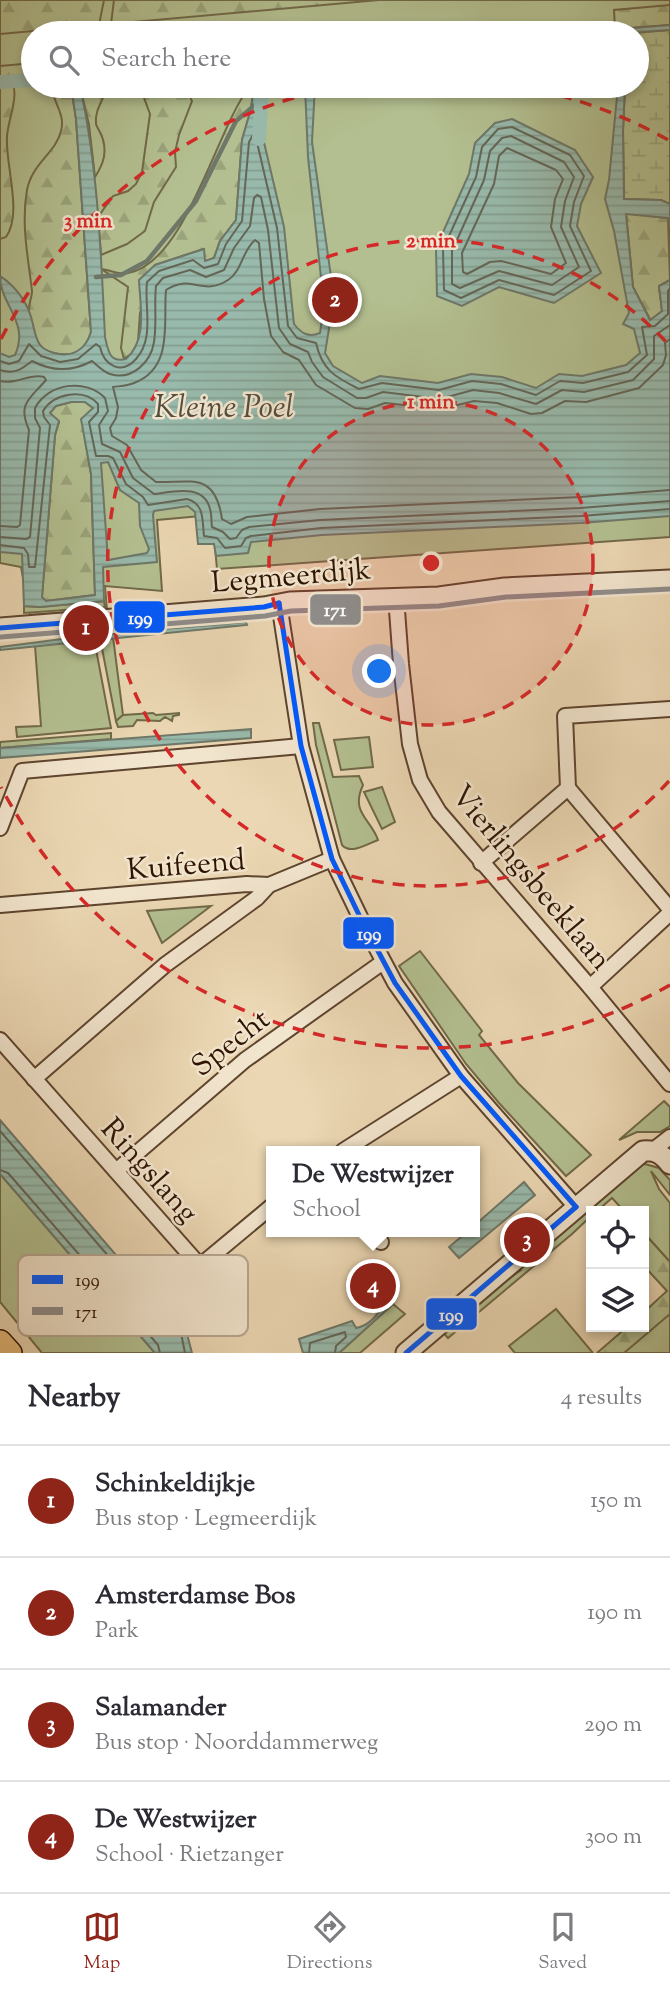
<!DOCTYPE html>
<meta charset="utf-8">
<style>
:root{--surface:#fff;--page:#f2f2f3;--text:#2b2b33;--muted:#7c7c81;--line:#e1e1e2;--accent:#8f2418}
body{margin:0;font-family:"Sorts Mill Goudy",serif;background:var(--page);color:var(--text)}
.controls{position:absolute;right:21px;bottom:21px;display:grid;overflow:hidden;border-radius:0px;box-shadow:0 4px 10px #0003}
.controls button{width:63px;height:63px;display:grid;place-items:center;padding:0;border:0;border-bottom:2px solid var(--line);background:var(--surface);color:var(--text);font:35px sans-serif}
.you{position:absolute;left:380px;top:672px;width:24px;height:24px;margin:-18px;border:5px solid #fff;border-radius:50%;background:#1a73e8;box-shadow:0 0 0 10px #1a73e833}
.badge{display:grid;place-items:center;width:46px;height:46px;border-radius:50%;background:var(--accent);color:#fff;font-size:23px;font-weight:700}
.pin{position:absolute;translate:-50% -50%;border:4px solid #fff;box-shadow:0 2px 7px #0006}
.popup{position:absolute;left:266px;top:1146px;width:214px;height:91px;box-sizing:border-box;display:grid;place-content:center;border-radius:0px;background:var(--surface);filter:drop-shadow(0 2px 5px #0005);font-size:23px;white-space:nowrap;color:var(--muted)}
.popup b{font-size:26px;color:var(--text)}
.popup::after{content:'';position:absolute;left:50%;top:100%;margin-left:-14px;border:14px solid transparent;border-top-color:var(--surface)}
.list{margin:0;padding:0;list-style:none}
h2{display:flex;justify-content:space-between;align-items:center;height:91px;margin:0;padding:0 28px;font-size:30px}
h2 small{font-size:23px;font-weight:400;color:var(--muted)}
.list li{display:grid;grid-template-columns:46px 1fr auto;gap:21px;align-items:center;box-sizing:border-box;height:112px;padding:0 28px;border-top:2px solid var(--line)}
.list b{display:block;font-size:26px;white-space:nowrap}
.list p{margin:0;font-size:23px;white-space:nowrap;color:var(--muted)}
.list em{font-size:23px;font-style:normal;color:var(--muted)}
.icon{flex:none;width:38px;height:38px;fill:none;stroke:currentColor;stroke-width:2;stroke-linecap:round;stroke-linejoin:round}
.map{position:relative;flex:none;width:670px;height:1353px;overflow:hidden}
.search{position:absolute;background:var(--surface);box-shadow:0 4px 10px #0003;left:21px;right:21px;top:21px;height:77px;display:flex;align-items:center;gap:18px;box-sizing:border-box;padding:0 24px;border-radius:38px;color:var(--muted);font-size:26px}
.sheet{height:539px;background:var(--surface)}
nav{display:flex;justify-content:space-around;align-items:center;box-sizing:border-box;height:98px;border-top:2px solid var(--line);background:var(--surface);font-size:19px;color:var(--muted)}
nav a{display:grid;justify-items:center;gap:4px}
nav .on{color:var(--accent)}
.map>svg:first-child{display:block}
.green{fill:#b3bf90;stroke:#716949;stroke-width:2;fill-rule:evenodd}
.forest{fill:url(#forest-firs);stroke:#716949;stroke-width:2}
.wetland{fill:url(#wetland-marsh);stroke:#716949;stroke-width:2}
.water{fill:url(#water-rules);stroke:#6e7768;stroke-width:2;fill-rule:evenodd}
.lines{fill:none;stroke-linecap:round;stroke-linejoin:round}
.shore{stroke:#646657;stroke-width:2}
.stream{stroke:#6e7768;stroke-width:4.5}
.canal{stroke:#98baac;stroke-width:14}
.minor-casing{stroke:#5e442e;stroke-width:18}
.tertiary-casing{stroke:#5e442e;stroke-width:23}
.primary-casing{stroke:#2f1302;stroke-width:26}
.minor{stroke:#f2e5ce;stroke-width:14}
.tertiary{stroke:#f2e5ce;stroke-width:19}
.primary{stroke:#e6bc7a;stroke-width:23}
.bus-1-casing{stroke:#f2e5ce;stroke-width:10}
.bus-2-casing{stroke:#f2e5ce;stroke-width:10}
.bus-1{stroke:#0059ff;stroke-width:5}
.bus-2{stroke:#8f8c8b;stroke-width:5}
.ring{fill:none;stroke:#d62828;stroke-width:3.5;stroke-dasharray:12 9}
.labels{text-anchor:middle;stroke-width:5;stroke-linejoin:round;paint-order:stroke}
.street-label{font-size:30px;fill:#2f1302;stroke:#f2e5ce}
.water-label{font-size:32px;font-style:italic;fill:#544d3e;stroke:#f2e5ce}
.key{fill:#f2e5ce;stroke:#b8a691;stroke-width:2}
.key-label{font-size:19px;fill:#2f1302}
.centre{fill:#d62828;stroke:#f2e5ce;stroke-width:3.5}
.ring-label{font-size:21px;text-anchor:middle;font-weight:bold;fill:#d62828;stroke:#f2e5ce;stroke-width:5;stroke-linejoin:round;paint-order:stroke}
.line-badge{stroke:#f2e5ce;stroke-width:2.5}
.badge-label{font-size:19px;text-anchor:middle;font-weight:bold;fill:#fff}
</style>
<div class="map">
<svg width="670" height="1353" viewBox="0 0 670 1353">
<defs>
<pattern id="forest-firs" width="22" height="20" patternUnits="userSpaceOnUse" patternTransform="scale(1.75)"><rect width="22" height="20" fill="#b3bf90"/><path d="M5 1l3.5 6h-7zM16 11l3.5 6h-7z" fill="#9aa37b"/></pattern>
<pattern id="wetland-marsh" width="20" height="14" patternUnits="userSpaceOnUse" patternTransform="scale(1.75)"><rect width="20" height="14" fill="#b3bf90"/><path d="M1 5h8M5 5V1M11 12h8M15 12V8" fill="none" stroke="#9aa37b"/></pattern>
<pattern id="water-rules" width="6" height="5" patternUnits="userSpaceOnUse" patternTransform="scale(1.75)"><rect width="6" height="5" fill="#98baac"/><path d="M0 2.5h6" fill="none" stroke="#839f92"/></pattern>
</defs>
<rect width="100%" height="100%" fill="#ebd7b3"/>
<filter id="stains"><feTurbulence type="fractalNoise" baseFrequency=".00286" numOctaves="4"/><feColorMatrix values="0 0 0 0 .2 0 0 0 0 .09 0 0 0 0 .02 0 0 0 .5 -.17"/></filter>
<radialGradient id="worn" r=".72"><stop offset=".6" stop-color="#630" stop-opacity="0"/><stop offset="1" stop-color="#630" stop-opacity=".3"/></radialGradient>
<g class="green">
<path d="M0,0H670V537L217,569L212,515L157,520L162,591L105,586L107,610L30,615L21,567L0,563ZM33,33H637V86H33Z"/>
<polygon points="113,637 123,715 116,721 100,638"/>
<polygon points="94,639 111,728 17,737 16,727 41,726 35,646"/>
<path d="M313,723H319L333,777L359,776L363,785C350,813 371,819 378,840C367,844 351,855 342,845L316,745Z"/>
<polygon points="111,733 111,739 0,748 0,742"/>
<polygon points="369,737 373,767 341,770 334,740"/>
<polygon points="382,787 395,822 382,829 364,792"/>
<polygon points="211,906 162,943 147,911"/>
<polygon points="420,951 482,1031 479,1035 518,1083 591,1155 566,1176 499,1103 466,1064 399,966"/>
<polygon points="664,1101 670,1107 670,1126 660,1132 637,1132 619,1140"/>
<polygon points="645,1164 659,1168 670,1180 670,1195 651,1171 659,1189 670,1203 670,1262 644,1233 644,1211 624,1211 612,1198 597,1211 591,1211 591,1216 572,1234 448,1338 439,1328 521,1270 516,1263 638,1166"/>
<polygon points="0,1174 155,1353 42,1353 0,1302"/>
<polygon points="393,1304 405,1314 360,1353 339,1353"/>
<polygon points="556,1309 593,1353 515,1353 509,1346"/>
<polygon points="670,1310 670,1353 617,1353"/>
</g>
<g class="forest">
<polygon points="0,0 104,0 99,25 0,34"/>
<polygon points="114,0 379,0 111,24"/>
<polygon points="670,5 670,25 615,29 614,10"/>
<path d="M33,63V75L12,78C19,99 9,115 7,136C5,165 23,213 6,237L0,239V66Z"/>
<path d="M52,86H71L76,119L91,332C88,342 83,352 71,354C60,355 44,354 38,342C34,334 30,320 29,312C28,305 32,298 32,291C28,257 21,224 27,190C32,163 56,153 61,131C66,114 52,102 52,86Z"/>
<path d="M80,86H107C105,98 94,110 96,124C96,125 101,134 101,134C108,151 104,163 95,177L89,125Z"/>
<path d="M250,86H254L251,109L242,140L236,220L220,241L214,258L204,262L203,249L155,265L140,313L138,342L132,353L124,359L121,348L128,287L101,269C110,270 120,275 128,273C186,263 216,129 250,86Z"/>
<polygon points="179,90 189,95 192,101 179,135 175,152 176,167 154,202 145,231 127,244 101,255 98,217 113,196 128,191 136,184 142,172 150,114 143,95"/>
<polygon points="626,213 668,218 670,280 659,286 662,311 651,321 633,287"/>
<polygon points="71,402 85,402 93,408 85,439 91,474 95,595 46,601 42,597 55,435 59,422 49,413 56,406"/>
<polygon points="104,601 105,607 24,613 24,606 40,607"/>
<polygon points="153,713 156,715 179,713 179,715 173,716 172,721 165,717 160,721 137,720 133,726 118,727 116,721 123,715"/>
<polygon points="644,1233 670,1262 670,1314 624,1353 597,1353 627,1327 644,1327 644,1312 667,1291 644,1266"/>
</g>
<polygon class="wetland" points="670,30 670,204 661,200 624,199 623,131 625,86 637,86 637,33 630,33"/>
<g class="water">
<polygon points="670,25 670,30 630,33 572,33"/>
<path d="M71,86H80C98,168 101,253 105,337C108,350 109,363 126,359C148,340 140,305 139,280L155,265L204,249L205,261L214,258L220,241L236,220L242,140L251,109L254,86H270L258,117L284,227L294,324C301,333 308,338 320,333L324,305L308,157L305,86H315L312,142L334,298L325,353L333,366L362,383L380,376L438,383L471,374L502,377L536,388L559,374L582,376L626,365L640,353L634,329L623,324L629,313L614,231L605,199L609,180L618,86H625L623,131L624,199L661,200L670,204V226L668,218L626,214L633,287L650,320L662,311L659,286L670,280V516L581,523L322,535L251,542L248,553L216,556L214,544H198L195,512L188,506L154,511L153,515L157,562L103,567L104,601L40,607L24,606L22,554L0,552V353L9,357L15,355C30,322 0,305 0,276C13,284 25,299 30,314C34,324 34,337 40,345C44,350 48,351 54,353C73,358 86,349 91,332L76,119ZM71,402H85L93,408L81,419L91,474L95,595L46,601L42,597L55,435L59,421L50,413L56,406ZM108,462L120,490L139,503L140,526L149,549L147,553L108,560L101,463Z"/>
<polygon points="512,119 575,150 593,177 581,204 577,226 601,273 554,303 499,287 462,306 437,296 436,248 469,174 475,143 495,123"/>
<polygon points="246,622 247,625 0,650 0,647 93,635"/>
<polygon points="251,729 251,738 0,758 0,748"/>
<polygon points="0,1120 116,1255 135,1296 141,1303 164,1311 158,1329 176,1314 192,1331 187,1334 192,1353 155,1353 0,1174"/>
<polygon points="524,1182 535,1195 459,1258 449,1247 467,1232 474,1232 475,1225"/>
<path d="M388,1301L393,1304L339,1353H303L299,1339L352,1321L356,1328C371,1325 379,1312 388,1301Z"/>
</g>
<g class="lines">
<g class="shore">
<polygon points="512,127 570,155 584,176 574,202 570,226 591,271 554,295 499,280 461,298 444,290 443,249 476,177 482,147 498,129"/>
<polygon points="511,136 564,162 574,177 565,201 561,227 579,267 552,285 499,271 460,288 452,284 452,251 484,180 490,151 502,138"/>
<polygon points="507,148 556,170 563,179 555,199 551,227 566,263 551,274 501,261 490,262 467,274 463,272 462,253 494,184 499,156"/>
<path d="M670,339L665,343L666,355L663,365L639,388L586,402L565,401L542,413L531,414L497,403L474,401L441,409L385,403L368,409L355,408L316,385L299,360L283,352L271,336L264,299L259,243L255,240C242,251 242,271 228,280C202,297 191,273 166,290C163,322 174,368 134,383C127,386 120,386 113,387L118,407L116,418L110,428L112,436L127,445L141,470L156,482C191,483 215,471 222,519L231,524L247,517L320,509L580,497L670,490"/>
<path d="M0,361L9,364L19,361L29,344L41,356L60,362L78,359L96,344L100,347C104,365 121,376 136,359C155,338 144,307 147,282L159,271L193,260L204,268L218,264L226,244L242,221L249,142L253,135L256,138L277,228L288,326L297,338L316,343C322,370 335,377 359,389L382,383L439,390L472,381L501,384L536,395L560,381L583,383L628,372L647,355L642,327L655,326L668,314V291L670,288"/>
<path d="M0,370C14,375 22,369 32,361C53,372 72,372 92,361C98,366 103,372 110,374C132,381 151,362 154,342C157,323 154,304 156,286L163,278L190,270L206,277L224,270L234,248L250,226L254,198L257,195L261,197L268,230L279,328L290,344L308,352L312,362L323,377L357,398H366L383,392L440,399L473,390L499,393L536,404L562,390L584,392L633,380L654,359V336L670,325"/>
<path d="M0,381C17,385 29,373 44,377L46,380C30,399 17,403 29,430L20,525L17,527L0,526"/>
<path d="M0,537L26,539L30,537L40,428L35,418V408C48,383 86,378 105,398L108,411L99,425L102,444L120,452L133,478L154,494C172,492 204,483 210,509C212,515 211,521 212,527L223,532L230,539L236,538L242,530L249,527L320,520L580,508L670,501"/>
<path d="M0,545L24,548L28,554L29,567H35L50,425L44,417L43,411C54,393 84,388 98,404V412L89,422L96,456H108L113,458L126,484L143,497L148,505L187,499C205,504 202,520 204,536L217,538L225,548L241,546L246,538L251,536L321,528L581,516L670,509"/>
<polyline points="0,1131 110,1258 130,1301 137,1309 154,1316 155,1330 162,1334 174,1325 180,1328 185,1353"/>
<polyline points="0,1170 8,1173 158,1345 160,1353"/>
<polyline points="309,1353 310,1343 345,1332 346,1337 336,1346 335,1353"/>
</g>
<polyline class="stream" points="96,277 121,275 147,261 196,201 236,121 255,105"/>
<g class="canal">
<polyline points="0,82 33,80"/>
<polyline points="259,139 262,86"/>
</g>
<defs>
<g id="minor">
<polyline points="396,597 401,664 410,744 420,780 439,812 590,987 670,1084"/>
<polyline points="279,603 301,746 332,859 360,917 395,983 461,1076 576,1207"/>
<polyline points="568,788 670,909"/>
<polyline points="0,828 22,771 301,746"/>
<polyline points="481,863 568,788 565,716 670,709"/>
<polyline points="0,905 247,884 269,885"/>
<polyline points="590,987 670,913"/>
<polyline points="0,1040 200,1266 272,1206"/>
<polyline points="34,1079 165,965 257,898 269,885 332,859"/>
<polyline points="343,1151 461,1076"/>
<polyline points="652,1151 670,1137"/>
<polyline points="116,1171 245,1060 383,962"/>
<polyline points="372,1232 381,1242"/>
</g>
<g id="tertiary">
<polyline points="0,628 264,607 290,602 439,597 505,588 670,580"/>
<path d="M406,1353L643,1151C656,1150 662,1154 670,1164"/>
</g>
<polyline id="primary" points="0,1342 10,1353"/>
</defs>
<use href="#minor" class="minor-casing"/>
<use href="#tertiary" class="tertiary-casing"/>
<use href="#primary" class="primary-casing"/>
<use href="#minor" class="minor"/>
<use href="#tertiary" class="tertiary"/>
<use href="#primary" class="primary"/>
<defs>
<g id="bus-1">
<polyline points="279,603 301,746 332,859 360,917 395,983 461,1076 576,1207"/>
<polyline points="0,628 264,607 279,603"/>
<polyline points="406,1353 576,1207"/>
</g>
<polyline id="bus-2" points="1,637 265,616 291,611 439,606 506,597 670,589"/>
</defs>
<use href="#bus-1" class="bus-1-casing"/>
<use href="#bus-2" class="bus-2-casing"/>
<use href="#bus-1" class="bus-1"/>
<use href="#bus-2" class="bus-2"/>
</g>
<circle cx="431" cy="563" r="162" fill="#d62828" fill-opacity=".12"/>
<g class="ring">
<circle cx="431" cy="563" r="162"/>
<path d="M669 781A323 323 0 1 1 669 345"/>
<path d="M670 985A485 485 0 0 1 1 787M1 339A485 485 0 0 1 343 86M519 86A485 485 0 0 1 670 141"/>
</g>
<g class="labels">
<g class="street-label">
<text transform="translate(291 575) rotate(-5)" y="10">Legmeerdijk</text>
<text transform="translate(186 864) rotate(-5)" y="10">Kuifeend</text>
<text transform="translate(532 877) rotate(50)" y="10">Vierlingsbeeklaan</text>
<text transform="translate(230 1042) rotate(-38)" y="10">Specht</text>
<text transform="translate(150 1170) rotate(48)" y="10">Ringslang</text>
</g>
<g class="water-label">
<text x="224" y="417">Kleine Poel</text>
</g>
</g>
<rect x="18" y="1255" width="230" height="81" rx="10" class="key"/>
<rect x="32" y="1275" width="31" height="9" fill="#0059ff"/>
<rect x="32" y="1307" width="31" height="8" fill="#8f8c8b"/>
<g class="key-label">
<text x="75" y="1286">199</text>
<text x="75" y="1318">171</text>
</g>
<circle cx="431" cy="563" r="10" class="centre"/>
<g class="ring-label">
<text x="88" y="227">3 min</text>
<text x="431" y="247">2 min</text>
<text x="431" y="408">1 min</text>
</g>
<g class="line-badge">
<rect x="309" y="593" width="53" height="33" rx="7" fill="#8f8c8b"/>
<rect x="113" y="600" width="53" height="34" rx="7" fill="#0059ff"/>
<rect x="342" y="916" width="53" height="34" rx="7" fill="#0059ff"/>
<rect x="425" y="1297" width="53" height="34" rx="7" fill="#0059ff"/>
</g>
<g class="badge-label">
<text x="335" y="616">171</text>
<text x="140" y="624">199</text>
<text x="369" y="940">199</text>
<text x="451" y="1321">199</text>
</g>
<rect width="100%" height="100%" filter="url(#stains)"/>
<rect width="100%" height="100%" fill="url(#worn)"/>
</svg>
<div class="controls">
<button><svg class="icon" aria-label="locate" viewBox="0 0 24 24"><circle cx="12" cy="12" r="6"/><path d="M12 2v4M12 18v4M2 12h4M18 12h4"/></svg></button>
<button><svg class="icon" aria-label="layers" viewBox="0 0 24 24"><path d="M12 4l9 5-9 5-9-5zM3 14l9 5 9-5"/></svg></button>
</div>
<div class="you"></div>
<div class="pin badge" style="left:86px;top:628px">1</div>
<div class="pin badge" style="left:335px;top:300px">2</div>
<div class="pin badge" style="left:527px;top:1240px">3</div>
<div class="pin badge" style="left:373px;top:1286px">4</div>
<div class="popup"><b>De Westwijzer</b>School</div>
<div class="search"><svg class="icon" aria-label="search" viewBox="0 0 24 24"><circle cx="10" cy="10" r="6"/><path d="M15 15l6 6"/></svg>Search here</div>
</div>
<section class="sheet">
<h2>Nearby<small>4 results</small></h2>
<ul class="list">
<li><span class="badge">1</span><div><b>Schinkeldijkje</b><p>Bus stop · Legmeerdijk</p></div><em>150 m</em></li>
<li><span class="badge">2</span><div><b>Amsterdamse Bos</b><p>Park</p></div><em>190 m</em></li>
<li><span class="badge">3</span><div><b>Salamander</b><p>Bus stop · Noorddammerweg</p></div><em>290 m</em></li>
<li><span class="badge">4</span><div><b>De Westwijzer</b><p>School · Rietzanger</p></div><em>300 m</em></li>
</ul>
</section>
<nav>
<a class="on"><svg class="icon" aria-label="map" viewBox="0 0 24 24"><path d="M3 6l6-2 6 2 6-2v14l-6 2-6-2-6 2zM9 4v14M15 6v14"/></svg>Map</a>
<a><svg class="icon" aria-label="directions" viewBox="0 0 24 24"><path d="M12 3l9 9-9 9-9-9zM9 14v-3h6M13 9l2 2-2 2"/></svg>Directions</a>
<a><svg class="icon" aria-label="saved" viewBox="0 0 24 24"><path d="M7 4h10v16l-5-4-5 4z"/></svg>Saved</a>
</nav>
